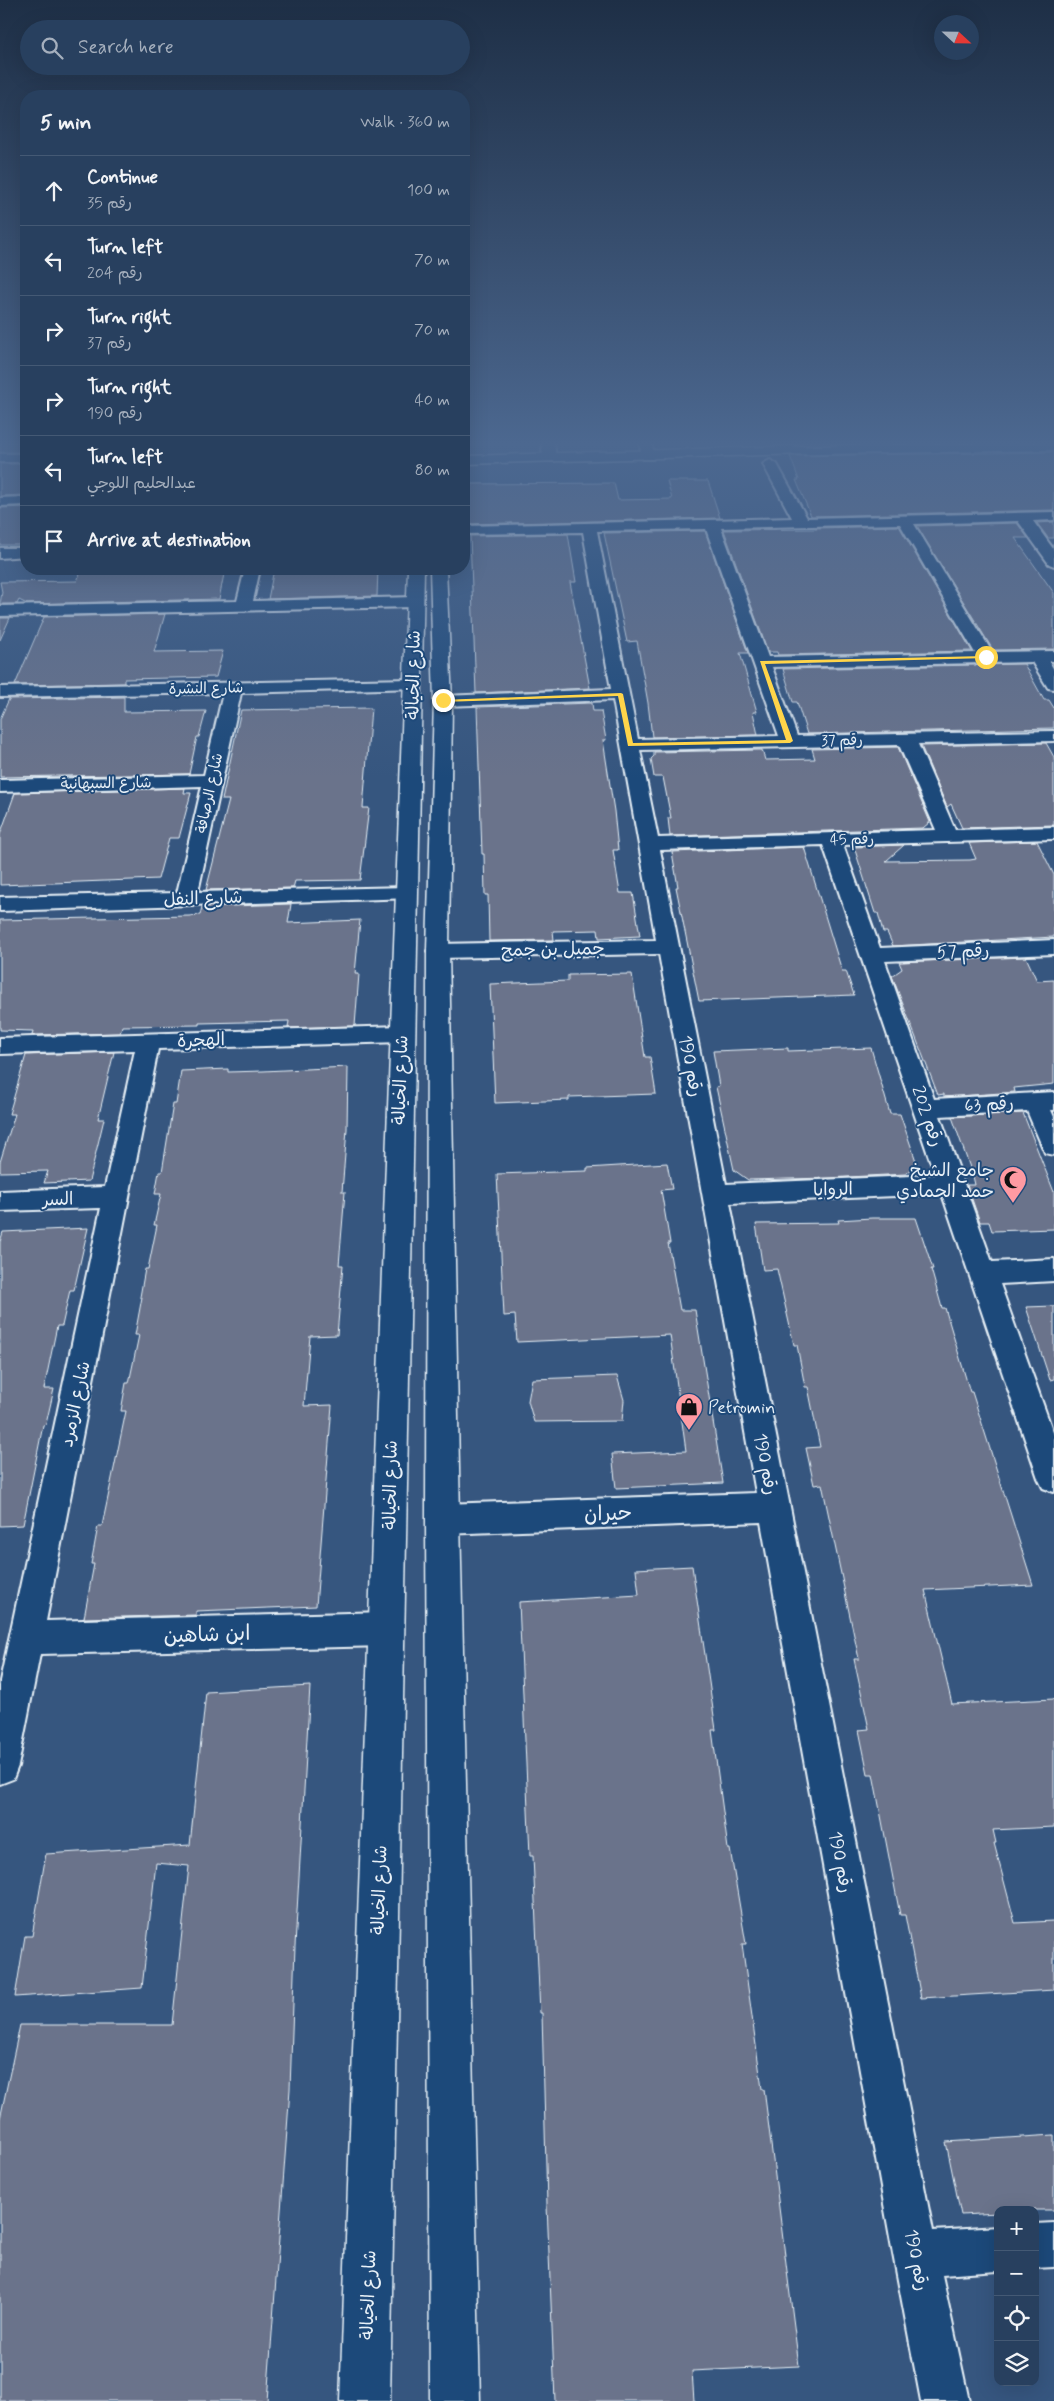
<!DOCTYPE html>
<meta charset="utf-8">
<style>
:root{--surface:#28405f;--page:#304765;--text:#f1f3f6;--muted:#a5afbd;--line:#445974}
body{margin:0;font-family:Mynerve,"Playpen Sans Arabic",sans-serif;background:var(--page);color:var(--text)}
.controls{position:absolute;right:15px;bottom:15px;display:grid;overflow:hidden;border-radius:10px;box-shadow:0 5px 20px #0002}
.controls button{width:45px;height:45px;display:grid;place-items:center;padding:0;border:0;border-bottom:1px solid var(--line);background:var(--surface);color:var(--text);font:25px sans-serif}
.compass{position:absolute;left:934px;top:15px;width:45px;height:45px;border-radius:50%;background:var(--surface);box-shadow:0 5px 20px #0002;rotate:112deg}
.stop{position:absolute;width:15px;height:15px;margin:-11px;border:4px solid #ffd54a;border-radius:50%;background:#fff}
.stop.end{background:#ffd54a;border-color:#fff;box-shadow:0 1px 5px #0008}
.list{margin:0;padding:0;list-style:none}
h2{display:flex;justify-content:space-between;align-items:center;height:65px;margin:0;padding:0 20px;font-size:21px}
h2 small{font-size:16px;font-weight:400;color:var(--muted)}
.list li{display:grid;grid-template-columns:32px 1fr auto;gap:15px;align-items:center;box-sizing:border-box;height:70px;padding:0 20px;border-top:1px solid var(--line)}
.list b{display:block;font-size:19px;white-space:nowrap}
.list p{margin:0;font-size:16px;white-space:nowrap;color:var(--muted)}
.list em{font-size:16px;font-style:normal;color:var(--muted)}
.icon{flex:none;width:28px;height:28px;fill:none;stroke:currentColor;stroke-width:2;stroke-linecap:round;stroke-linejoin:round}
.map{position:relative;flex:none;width:1054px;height:2401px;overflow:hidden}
.search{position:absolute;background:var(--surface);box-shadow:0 5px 20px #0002;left:20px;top:20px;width:450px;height:55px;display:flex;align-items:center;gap:12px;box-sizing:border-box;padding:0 18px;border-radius:28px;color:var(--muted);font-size:19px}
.panel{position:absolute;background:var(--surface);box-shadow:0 5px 20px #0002;left:20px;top:90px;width:450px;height:485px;border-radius:20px}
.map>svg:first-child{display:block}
.building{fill:#6a738b;stroke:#e8f1f8}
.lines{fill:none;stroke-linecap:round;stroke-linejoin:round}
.minor-casing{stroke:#e8f1f8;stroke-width:4}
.tertiary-casing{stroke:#e8f1f8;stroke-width:3}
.minor{fill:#1f4a7a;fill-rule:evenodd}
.tertiary{fill:#1f4a7a;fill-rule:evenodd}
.route{fill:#ffd54a}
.labels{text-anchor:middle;stroke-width:4;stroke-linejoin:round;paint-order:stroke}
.far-street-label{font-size:15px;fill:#e8f1f8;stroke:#1f4a7a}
.street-label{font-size:18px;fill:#e8f1f8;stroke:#1f4a7a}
.poi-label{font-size:18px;fill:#e8f1f8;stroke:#1f4a7a;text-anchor:end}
.near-street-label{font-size:21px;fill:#e8f1f8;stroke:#1f4a7a}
</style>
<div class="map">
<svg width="1054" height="2401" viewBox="0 0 1054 2401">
<rect width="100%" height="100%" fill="#36567f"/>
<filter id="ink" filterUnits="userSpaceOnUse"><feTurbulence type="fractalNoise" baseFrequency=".02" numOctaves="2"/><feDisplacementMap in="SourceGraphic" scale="10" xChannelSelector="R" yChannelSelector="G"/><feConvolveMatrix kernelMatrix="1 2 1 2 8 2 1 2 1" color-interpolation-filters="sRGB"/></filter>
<g filter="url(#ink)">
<g class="building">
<rect x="0" y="442" width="26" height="10"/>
<polygon points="784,442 958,442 785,445"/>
<polygon points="1054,452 1054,510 811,516 796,480 799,480 790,456"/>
<polygon points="0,464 26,464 26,495 0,496"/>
<polygon points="667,481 708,481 720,518 467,524 468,484 614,483 618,500 672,499"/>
<polygon points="26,507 26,545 0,545 0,508"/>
<polygon points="1054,522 1054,538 1048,538 1037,523"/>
<polygon points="1017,523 1028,538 1015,538 1054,593 1054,649 993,650 917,526"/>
<polygon points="899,526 972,651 778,655 777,652 768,652 724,530 817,529 816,528"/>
<polygon points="705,531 748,653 740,653 757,712 753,712 758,735 652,737 648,703 637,641 627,642 604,533"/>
<polygon points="568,534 576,582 570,582 590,688 476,693 470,536"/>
<polygon points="82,569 225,569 219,599 27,604 19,600 17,604 0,604 2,592 0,582 77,581"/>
<polygon points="274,569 378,569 377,596 268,599"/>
<polygon points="165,614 154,652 223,651 216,677 124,679 124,683 15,685 44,617"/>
<polygon points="0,618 10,618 0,640"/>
<polygon points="1024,664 1044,700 1049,700 1054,708 1054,728 807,734 797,702 793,702 783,669"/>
<polygon points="124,697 124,712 206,711 199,737 197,737 189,774 0,777 0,719 9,699"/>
<polygon points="592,703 593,711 601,711 606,740 603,740 614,811 618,850 613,850 620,893 633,893 640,936 599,938 598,930 553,931 554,940 489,941 488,895 485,895 484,854 482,854 477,707"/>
<polygon points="371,708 363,808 369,808 360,880 295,881 293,888 206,890 229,800 222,800 241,710"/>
<polygon points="1046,743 1054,757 1054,825 962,828 951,804 947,807 921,746"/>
<polygon points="898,747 930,822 923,828 670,836 668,818 671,818 663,777 654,777 651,759 654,756 654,752 762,750 765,760 815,759 812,749"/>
<polygon points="185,788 184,793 191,793 179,838 169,838 158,879 0,885 0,835 15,793"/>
<polygon points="1037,841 1054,875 1054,937 893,946 887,932 883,932 878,913 875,913 854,847 904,845 886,861 970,860 976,859 969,843"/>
<polygon points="804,847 842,971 846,971 854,995 699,1001 676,887 678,887 672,852"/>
<polygon points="291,904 288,923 360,920 355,974 359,974 355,1026 288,1028 289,1021 199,1023 199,1025 122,1026 120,1033 32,1035 33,1031 0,1030 0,920 189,916 200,915 202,907"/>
<polygon points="1026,957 1037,981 1054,980 1054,1084 1014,1088 1015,1092 944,1097 944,1094 938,1095 892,976 902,969 899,962"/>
<polygon points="632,974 645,1057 650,1057 656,1094 569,1097 569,1100 495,1103 490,984 568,981 568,975"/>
<polygon points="788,1048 788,1051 871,1048 890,1114 900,1114 917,1164 906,1174 828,1178 748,1180 734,1170 716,1087 719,1086 713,1051"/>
<polygon points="114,1052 98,1119 104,1119 89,1181 44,1183 48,1171 0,1172 0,1162 15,1114 9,1114 26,1055"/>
<polygon points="348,1067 347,1129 342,1192 345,1192 339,1265 343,1265 337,1335 310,1336 304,1406 332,1405 316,1606 196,1611 196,1615 84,1618 94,1564 91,1564 98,1526 102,1526 126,1411 121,1411 126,1383 129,1383 139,1335 135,1335 142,1297 140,1297 145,1269 148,1269 157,1225 154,1225 161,1194 155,1194 159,1172 162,1172 173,1104 176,1104 181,1071 228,1069 228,1072 263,1071"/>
<polygon points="1023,1113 1054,1192 1054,1229 992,1231 989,1222 980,1222 967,1185 975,1185 973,1176 952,1117"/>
<polygon points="667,1163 672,1189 661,1190 670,1243 668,1243 680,1310 695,1310 723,1483 616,1488 612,1454 686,1451 670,1335 517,1342 515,1315 504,1316 497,1174 587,1171 587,1168"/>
<polygon points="872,1218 916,1218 933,1269 931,1269 942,1308 945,1308 970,1392 972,1392 1033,1585 925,1590 952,1704 1054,1699 1054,1827 993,1830 996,1843 994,1843 1015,1923 1054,1921 1054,1990 921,1998 905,1915 900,1915 873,1774 868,1774 859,1730 869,1729 854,1659 859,1659 822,1484 814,1485 806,1448 820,1447 808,1387 805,1387 797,1345 794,1345 777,1269 763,1270 756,1224 839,1223 838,1220"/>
<polygon points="88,1228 74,1290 70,1290 62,1326 57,1326 44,1389 54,1389 46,1424 43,1425 23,1525 0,1526 0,1242 3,1232"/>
<polygon points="1054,1306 1054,1379 1050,1380 1026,1307"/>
<polygon points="617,1376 624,1400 622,1421 534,1422 528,1401 532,1379"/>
<polygon points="692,1566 716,1730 712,1730 728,1849 730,1849 746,1944 742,1944 762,2089 764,2089 799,2366 692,2371 694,2401 555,2401 547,2205 542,2013 540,2013 533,1856 530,1856 519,1602 639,1595 636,1569"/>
<polygon points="310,1686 295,1946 290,2089 267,2401 0,2401 0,2119 20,2025 172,2025 189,1866 156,1863 142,1988 15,1997 25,1936 32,1936 46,1854 190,1845 206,1692"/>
<polygon points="1054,2135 1054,2210 998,2210 998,2213 961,2215 946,2142"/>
</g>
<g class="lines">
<defs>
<g id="minor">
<polygon points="541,442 554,442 556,458 554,461 544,461"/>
<polygon points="639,442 651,442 655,456 653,459 643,459"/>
<rect x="0" y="454" width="26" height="8"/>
<path d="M770,460L777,464L807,518L1054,512V520L1033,521L1054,550V566L1049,564L1018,521L914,524L992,652L1054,651V661H1049L1054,670V689L1048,688L1032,662L772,667L797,736L1054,731V741L918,744L955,830L1054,827V839L843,845L880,948L1054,940V954L885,961L934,1099L1054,1092V1110H1051L1054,1117V1155L1045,1153L1027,1111L940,1116L992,1262L1054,1259V1281L1000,1284L1054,1435V1492L1043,1488L1038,1478L942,1194L730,1203L933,2231L998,2227V2271L942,2275L969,2401H921L893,2254L761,1522L443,1534L432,1529L427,1519L432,1509L443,1504L756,1493L659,954L438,958L430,956L427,951L430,946L438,944L656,940L613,700L443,706L437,705L434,701L437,697L443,696L611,689L583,532L464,534V526L792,518L763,464ZM900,524L975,653L768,657L721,528ZM706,529L779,736L638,739L597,531ZM899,745L936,830L658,838L640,750ZM823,845L935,1175L726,1184L660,850Z"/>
<polygon points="26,497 26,505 0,506 0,498"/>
<polygon points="0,548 26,548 26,556 0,558"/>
<polygon points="245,569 260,569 253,601 415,597 421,599 423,602 421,605 415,607 0,616 0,606 237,601"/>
<polygon points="411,679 417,680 420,684 417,688 241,693 198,892 407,887 414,888 417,893 414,898 0,911 0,897 177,893 202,786 0,792 0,780 204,775 223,693 0,697 0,687"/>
<polygon points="402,1026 410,1028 414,1034 410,1040 402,1042 158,1049 46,1621 386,1612 398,1617 403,1629 398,1641 386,1646 40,1654 18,1766 13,1779 0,1784 0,1681 101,1208 0,1211 0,1191 105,1187 135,1050 0,1054 0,1038"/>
<polygon points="1054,2223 1054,2267 1035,2268 1035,2224"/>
</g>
<g id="tertiary">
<polygon points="1054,442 1054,450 764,455 464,464 464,456 764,447"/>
<polygon points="408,569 424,569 390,2401 340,2401"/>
<polygon points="430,569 446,569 452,701 449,951 460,1519 480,2401 430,2401 426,1519 427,951 434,701"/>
</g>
</defs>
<use href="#minor" class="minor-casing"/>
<use href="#tertiary" class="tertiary-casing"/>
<use href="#minor" class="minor"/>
<use href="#tertiary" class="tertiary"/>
</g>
</g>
<linearGradient id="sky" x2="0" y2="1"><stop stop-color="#1e2f46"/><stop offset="0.57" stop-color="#4c6890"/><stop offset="1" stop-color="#4c6890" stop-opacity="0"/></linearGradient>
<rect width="1054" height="778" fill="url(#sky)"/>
<polygon class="route" points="986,656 988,658 765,664 793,741 790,743 628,746 618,696 443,702 441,700 621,693 623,694 633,743 786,740 760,661"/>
<defs>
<symbol id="mosque-pin" viewBox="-11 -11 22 30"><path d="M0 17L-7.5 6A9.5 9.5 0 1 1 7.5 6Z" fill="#ff9aa2" stroke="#1f4a7a"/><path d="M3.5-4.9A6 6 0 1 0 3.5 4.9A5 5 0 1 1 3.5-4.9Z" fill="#111"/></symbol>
<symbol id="shop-pin" viewBox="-11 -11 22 30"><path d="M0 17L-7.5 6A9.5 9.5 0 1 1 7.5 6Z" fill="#ff9aa2" stroke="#1f4a7a"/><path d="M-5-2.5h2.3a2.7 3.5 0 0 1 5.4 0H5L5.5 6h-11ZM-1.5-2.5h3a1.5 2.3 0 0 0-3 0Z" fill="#111"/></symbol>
</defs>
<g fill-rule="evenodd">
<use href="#mosque-pin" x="997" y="1164" width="32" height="43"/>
<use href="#shop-pin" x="673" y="1391" width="32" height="43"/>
</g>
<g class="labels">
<g class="far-street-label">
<text transform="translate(206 688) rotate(-1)" y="5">شارع النشرة</text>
<text transform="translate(842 740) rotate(-1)" y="5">رقم 37</text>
<text transform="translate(106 783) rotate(-1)" y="5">شارع السبهانية</text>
<text transform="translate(209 793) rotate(-78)" y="5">شارع الرصافة</text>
<text transform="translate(852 839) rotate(-1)" y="5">رقم 45</text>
</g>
<g class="street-label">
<text transform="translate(413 675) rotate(-89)" y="6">شارع الخيالة</text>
<text transform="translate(203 898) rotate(-2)" y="6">شارع النفل</text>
<text transform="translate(553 949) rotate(-1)" y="6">جميل بن جمح</text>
<text transform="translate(963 951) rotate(-2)" y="6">رقم 57</text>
<text transform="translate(201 1040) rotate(-2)" y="6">الهجرة</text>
<text transform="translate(691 1066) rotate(79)" y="6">رقم 190</text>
<text transform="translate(400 1080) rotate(-88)" y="6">شارع الخيالة</text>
<text transform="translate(989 1104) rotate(-3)" y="6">رقم 63</text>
<text transform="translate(928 1116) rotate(71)" y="6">رقم 202</text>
<text transform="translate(833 1189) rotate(-2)" y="6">الروايا</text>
<text transform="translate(58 1199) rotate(-2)" y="6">السر</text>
<text transform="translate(75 1404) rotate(-78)" y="6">شارع الزمرد</text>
<text transform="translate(766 1464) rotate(79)" y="6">رقم 190</text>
<text transform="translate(390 1485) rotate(-89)" y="6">شارع الخيالة</text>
<text transform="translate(841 1862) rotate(79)" y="6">رقم 190</text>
<text transform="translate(379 1890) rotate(-88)" y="6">شارع الخيالة</text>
<text transform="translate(917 2260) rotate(79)" y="6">رقم 190</text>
<text transform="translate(368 2295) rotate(-88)" y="6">شارع الخيالة</text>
</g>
<g class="poi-label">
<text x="994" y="1176">جامع الشيخ<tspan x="994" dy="21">حمد الحمادي</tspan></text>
<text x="708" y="1413" text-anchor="start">Petromin</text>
</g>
<g class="near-street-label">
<text transform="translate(608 1513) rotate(-2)" y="7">حيران</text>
<text transform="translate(207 1634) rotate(-2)" y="7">ابن شاهين</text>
</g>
</g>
</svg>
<div class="controls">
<button>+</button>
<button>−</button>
<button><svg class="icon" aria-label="locate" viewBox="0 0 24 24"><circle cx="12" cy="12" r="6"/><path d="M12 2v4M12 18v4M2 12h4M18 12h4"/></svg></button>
<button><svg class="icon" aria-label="layers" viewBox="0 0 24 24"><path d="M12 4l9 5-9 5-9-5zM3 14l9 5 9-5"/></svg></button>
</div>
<svg class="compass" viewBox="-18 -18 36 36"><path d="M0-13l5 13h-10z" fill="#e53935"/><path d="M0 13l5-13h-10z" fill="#a5afbd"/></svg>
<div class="stop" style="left:986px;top:657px"></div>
<div class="stop end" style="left:443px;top:700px"></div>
<div class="search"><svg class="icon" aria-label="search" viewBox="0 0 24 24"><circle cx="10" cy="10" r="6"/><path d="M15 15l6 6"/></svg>Search here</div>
<section class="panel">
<h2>5 min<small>Walk · 360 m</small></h2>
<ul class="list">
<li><svg class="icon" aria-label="ahead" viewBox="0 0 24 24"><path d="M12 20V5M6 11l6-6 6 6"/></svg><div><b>Continue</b><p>رقم 35</p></div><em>100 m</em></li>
<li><svg class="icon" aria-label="left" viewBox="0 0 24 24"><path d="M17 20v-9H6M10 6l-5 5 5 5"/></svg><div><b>Turn left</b><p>رقم 204</p></div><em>70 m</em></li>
<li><svg class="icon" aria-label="right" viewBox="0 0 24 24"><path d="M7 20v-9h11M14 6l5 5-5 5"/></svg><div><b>Turn right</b><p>رقم 37</p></div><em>70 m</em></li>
<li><svg class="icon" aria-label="right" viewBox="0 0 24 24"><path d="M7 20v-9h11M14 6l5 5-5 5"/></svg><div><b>Turn right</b><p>رقم 190</p></div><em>40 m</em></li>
<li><svg class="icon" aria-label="left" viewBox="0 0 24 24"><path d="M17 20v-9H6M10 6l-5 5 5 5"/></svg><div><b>Turn left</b><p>عبدالحليم اللوجي</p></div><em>80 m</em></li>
<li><svg class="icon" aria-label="arrive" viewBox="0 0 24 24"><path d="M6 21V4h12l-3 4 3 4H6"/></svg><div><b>Arrive at destination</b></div></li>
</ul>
</section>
</div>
